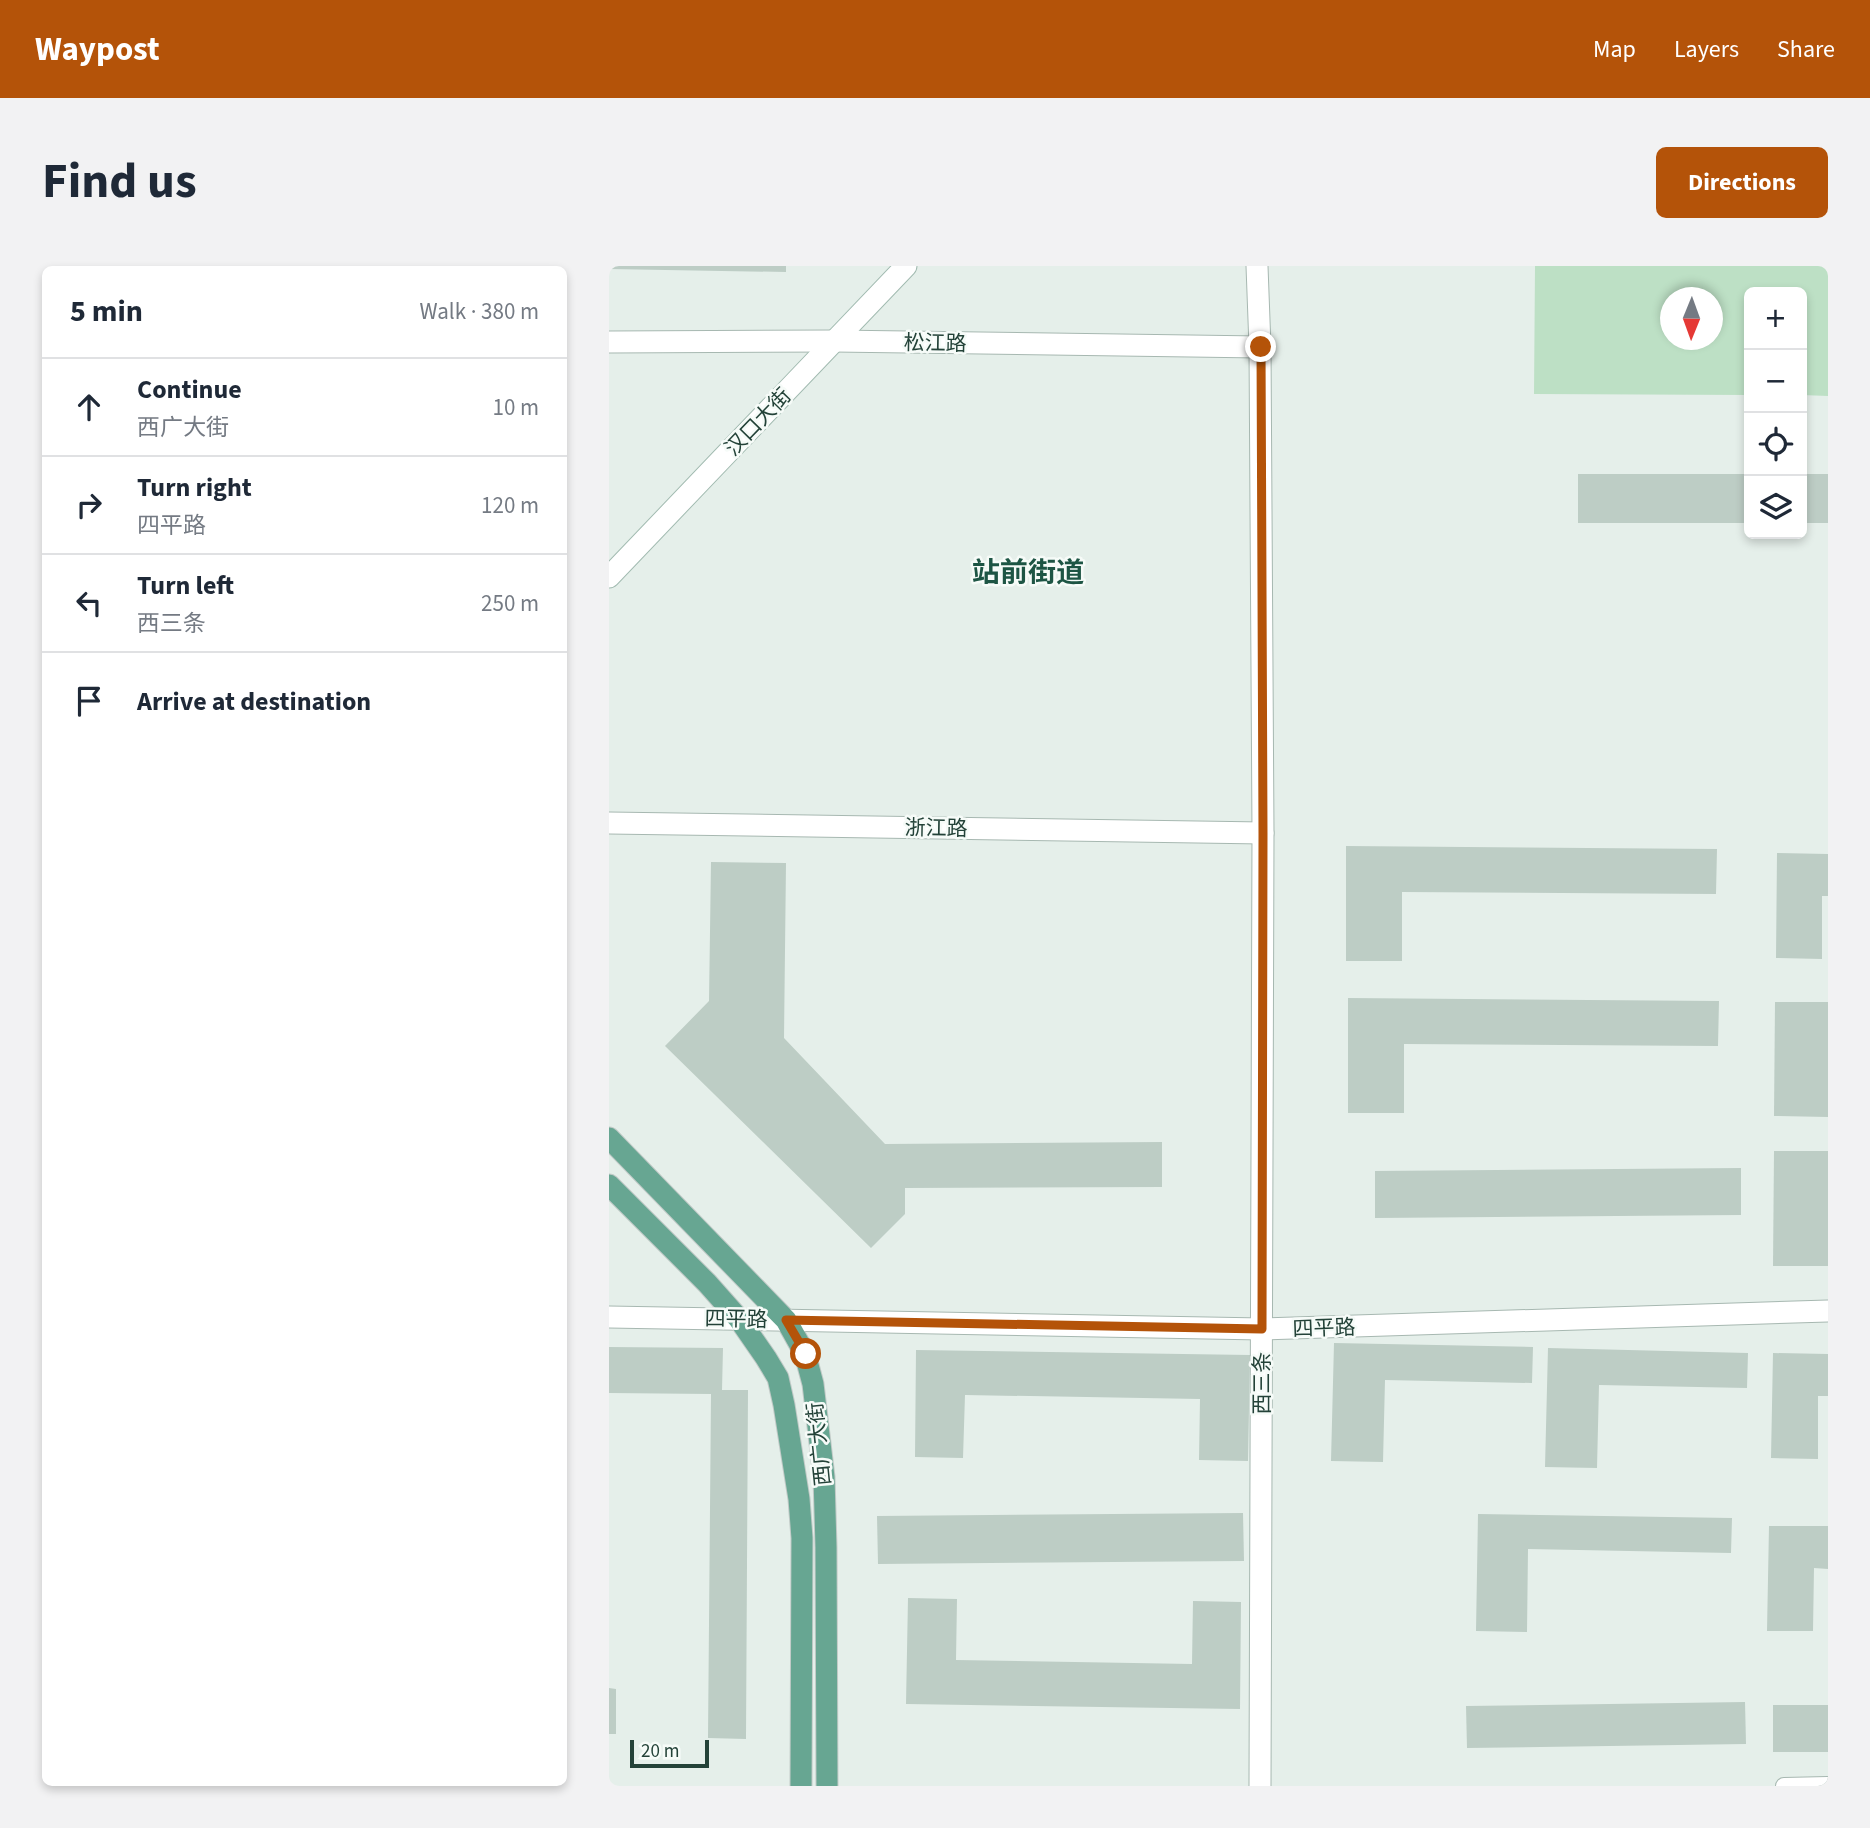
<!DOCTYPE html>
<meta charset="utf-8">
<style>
:root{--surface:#fff;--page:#f2f2f3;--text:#1f2937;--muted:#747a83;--line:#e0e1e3;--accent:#b45309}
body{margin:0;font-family:"Source Sans 3","Noto Sans SC",sans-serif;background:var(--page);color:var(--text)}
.controls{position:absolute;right:21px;top:21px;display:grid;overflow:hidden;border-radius:10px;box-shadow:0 4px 10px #0003}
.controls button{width:63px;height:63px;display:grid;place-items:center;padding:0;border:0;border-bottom:2px solid var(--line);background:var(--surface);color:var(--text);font:35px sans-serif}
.compass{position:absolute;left:1051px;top:21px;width:63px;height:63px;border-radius:50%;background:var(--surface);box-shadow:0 4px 10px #0003;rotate:181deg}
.scale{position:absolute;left:21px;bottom:18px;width:79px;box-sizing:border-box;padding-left:7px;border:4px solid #234238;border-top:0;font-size:19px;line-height:24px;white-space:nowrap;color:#234238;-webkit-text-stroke:5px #f6fbf8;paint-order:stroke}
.stop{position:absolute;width:21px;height:21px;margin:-16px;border:5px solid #b45309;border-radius:50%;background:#fff}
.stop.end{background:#b45309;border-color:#fff;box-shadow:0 2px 7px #0008}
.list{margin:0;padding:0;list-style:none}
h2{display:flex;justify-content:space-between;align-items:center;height:91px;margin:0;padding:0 28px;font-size:30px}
h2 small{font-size:23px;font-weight:400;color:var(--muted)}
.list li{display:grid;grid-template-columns:46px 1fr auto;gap:21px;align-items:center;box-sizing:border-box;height:98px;padding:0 28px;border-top:2px solid var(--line)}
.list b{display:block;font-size:26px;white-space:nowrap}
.list p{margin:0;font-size:23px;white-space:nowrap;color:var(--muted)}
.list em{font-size:23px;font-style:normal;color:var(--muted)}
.icon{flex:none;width:38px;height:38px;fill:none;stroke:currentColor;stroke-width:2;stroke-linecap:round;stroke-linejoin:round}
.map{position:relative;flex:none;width:1219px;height:1520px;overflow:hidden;border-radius:10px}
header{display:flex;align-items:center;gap:42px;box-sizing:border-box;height:98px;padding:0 35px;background:var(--accent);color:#fff}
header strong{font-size:33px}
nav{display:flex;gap:38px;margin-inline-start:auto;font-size:24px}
.intro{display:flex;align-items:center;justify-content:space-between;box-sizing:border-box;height:168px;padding:0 42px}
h1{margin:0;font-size:49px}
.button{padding:18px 32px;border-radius:10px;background:var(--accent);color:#fff;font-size:24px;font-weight:700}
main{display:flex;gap:42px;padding:0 42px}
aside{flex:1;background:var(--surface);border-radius:10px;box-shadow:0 4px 10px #0003}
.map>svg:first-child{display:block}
.green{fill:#bde0c5;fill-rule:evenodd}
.building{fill:#bdcdc5}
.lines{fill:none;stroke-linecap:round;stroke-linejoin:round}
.service-casing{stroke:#a7b8b1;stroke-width:18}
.minor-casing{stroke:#a7b8b1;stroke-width:23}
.tertiary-casing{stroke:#a7b8b1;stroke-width:23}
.secondary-casing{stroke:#a2bbb1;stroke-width:23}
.primary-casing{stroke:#c1cac7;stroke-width:23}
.service{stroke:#fff;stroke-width:16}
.minor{stroke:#fff;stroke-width:21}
.tertiary{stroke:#fff;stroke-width:21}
.secondary{stroke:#fff;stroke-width:21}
.primary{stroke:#67a692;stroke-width:21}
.route{stroke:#b45309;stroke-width:9}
.labels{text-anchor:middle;stroke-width:5;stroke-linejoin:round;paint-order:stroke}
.street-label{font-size:21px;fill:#234238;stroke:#f6fbf8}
.district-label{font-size:28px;font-weight:bold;fill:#1d5544;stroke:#f6fbf8}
</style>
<header>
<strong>Waypost</strong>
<nav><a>Map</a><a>Layers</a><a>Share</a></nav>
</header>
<div class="intro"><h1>Find us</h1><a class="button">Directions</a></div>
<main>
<aside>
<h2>5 min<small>Walk · 380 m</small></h2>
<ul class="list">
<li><svg class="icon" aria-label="ahead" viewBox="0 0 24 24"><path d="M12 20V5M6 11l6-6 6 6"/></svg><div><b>Continue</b><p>西广大街</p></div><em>10 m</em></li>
<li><svg class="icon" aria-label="right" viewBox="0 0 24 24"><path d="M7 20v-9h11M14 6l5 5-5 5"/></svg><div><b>Turn right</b><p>四平路</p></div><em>120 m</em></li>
<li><svg class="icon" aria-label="left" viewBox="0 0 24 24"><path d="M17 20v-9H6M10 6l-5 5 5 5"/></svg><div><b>Turn left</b><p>西三条</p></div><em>250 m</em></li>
<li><svg class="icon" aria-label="arrive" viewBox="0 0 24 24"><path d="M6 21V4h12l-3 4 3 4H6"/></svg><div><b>Arrive at destination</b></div></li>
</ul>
</aside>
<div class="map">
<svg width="1219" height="1520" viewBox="0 0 1219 1520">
<rect width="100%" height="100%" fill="#e5efea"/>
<path class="green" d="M926,0H1219V130L1193,129V26H1140V129L925,128ZM1062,32H1104V74H1062Z"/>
<g class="building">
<polygon points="0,0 177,0 177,6 0,3"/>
<rect x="969" y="208" width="171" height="49"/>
<rect x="1193" y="208" width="26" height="49"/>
<polygon points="737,580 1108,583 1107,628 793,626 793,695 737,695"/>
<polygon points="1168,587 1219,588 1219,630 1213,630 1213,693 1167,692"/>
<polygon points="102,596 177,597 175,772 276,878 553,876 553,921 296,922 296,948 262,982 56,780 100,735"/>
<polygon points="739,732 1110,735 1109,780 795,778 795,847 739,847"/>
<polygon points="1166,736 1219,736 1219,851 1165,850"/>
<polygon points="1165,885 1219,885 1219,1000 1164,1000"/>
<polygon points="1132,902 1132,949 766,952 766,905"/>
<polygon points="725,1077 924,1081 923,1117 776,1114 774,1196 722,1195"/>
<polygon points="0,1081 114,1082 113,1124 139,1124 137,1473 99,1472 102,1128 0,1127"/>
<polygon points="939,1082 1139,1087 1138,1122 990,1119 988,1202 936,1201"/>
<polygon points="307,1084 641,1089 639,1195 590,1194 591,1133 356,1129 354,1192 306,1191"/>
<polygon points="1164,1087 1219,1088 1219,1130 1209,1130 1209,1193 1162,1192"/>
<polygon points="634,1247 635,1295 269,1298 268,1250"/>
<polygon points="869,1248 1123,1252 1122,1287 919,1283 918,1366 867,1365"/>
<polygon points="1160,1260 1219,1260 1219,1303 1205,1302 1204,1365 1158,1365"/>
<polygon points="299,1332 348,1333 347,1394 583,1398 584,1335 632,1336 631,1443 297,1438"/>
<polygon points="0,1422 7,1423 7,1468 0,1468"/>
<polygon points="1136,1436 1137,1478 858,1482 857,1440"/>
<rect x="1164" y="1439" width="55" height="47"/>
</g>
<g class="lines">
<defs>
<polyline id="service" points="1175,1520 1219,1519"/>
<polyline id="minor" points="653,1063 1219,1045"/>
<g id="tertiary">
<polyline points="648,0 651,81 654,567 651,1520"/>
<polyline points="0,76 225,75 651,81"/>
<polyline points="0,557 654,567"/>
<polyline points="0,1051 653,1063"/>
</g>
<polyline id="secondary" points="0,311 297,0"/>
<g id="primary">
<polyline points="0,872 177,1054 196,1088 204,1118 215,1211 217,1281 218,1520"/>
<polyline points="0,919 98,1017 130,1053 157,1092 169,1112 175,1139 190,1233 193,1272 192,1520"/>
</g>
</defs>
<use href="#service" class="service-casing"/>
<use href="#minor" class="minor-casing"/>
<use href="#tertiary" class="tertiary-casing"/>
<use href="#secondary" class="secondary-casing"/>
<use href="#primary" class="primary-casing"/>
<use href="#service" class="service"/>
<use href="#minor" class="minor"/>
<use href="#tertiary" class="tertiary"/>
<use href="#secondary" class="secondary"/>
<use href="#primary" class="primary"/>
</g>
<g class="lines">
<polyline class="route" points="197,1088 177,1054 653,1063 654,567 652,81"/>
</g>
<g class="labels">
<g class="street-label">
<text transform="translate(326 77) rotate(1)" y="7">松江路</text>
<text transform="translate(149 156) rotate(-46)" y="7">汉口大街</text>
<text transform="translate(327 562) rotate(1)" y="7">浙江路</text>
<text transform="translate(127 1053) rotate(1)" y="7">四平路</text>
<text transform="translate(715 1062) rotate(-2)" y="7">四平路</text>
<text transform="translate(653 1117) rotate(-90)" y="7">西三条</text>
<text transform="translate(210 1178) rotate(-96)" y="7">西广大街</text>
</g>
<g class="district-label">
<text x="419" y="316">站前街道</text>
</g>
</g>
</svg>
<div class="controls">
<button>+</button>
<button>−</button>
<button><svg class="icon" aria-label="locate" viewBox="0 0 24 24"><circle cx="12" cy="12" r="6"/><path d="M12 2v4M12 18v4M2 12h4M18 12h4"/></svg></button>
<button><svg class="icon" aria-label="layers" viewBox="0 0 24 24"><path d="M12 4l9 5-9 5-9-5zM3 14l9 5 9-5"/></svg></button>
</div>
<svg class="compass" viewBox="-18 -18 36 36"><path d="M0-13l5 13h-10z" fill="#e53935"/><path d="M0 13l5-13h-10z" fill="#747a83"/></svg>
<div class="scale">20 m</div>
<div class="stop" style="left:197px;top:1088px"></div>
<div class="stop end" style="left:652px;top:81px"></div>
</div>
</main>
